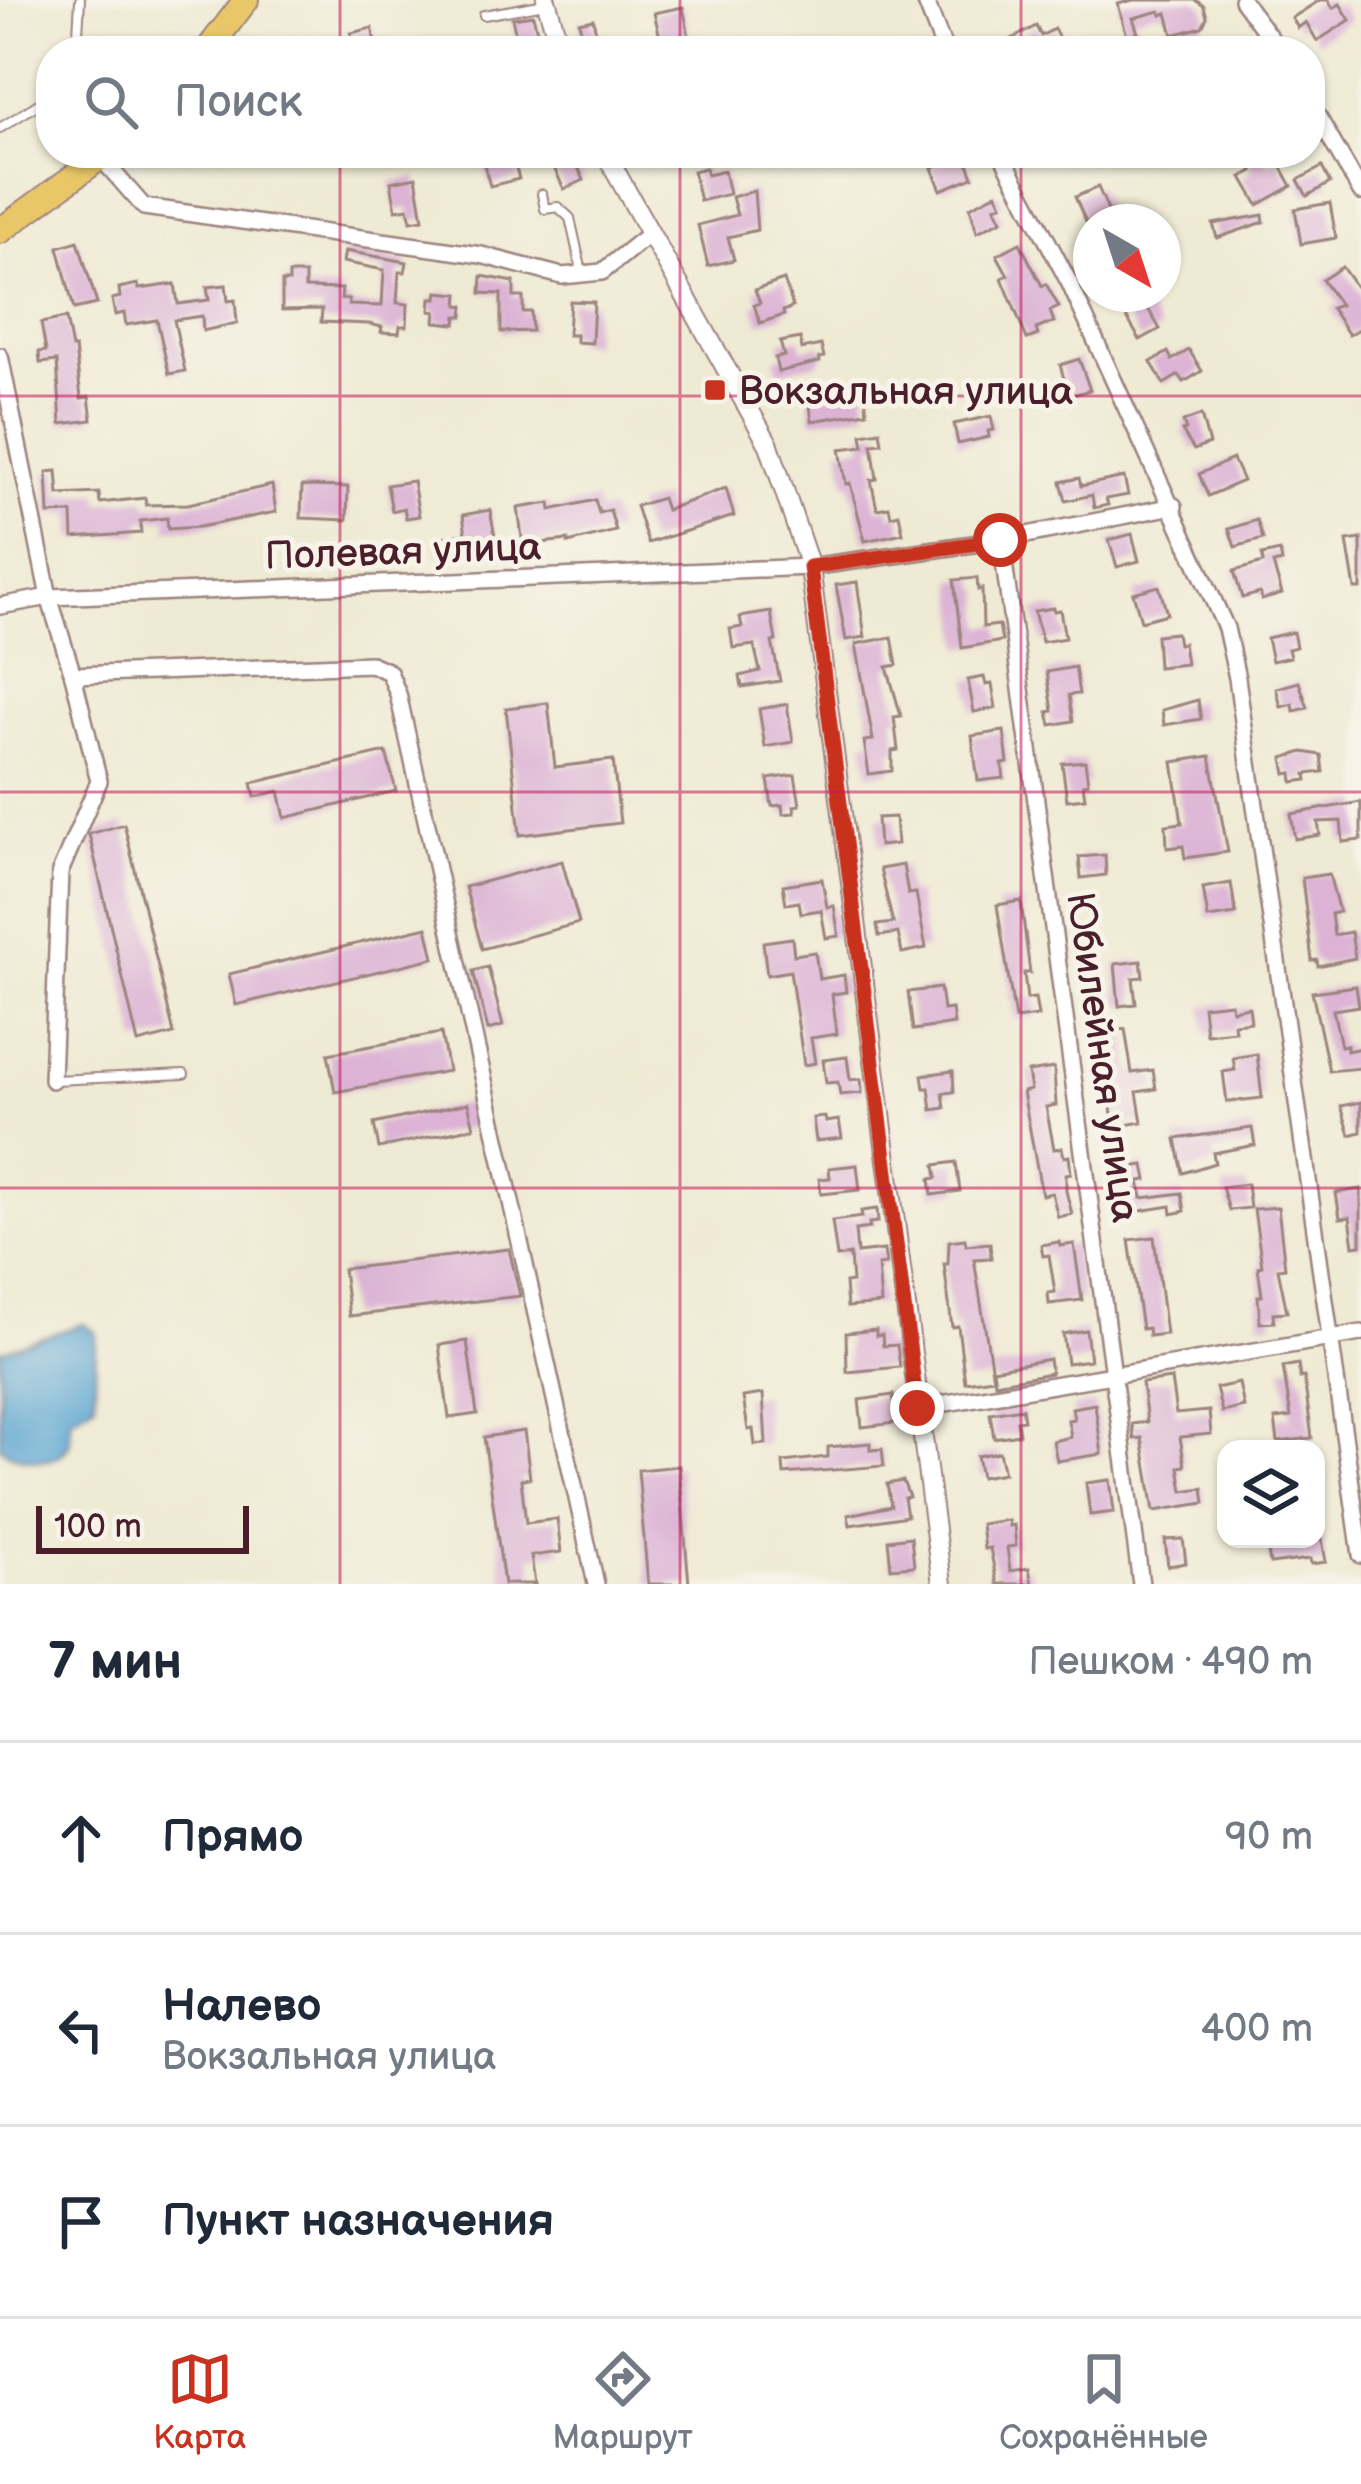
<!DOCTYPE html>
<html lang="ru">
<meta charset="utf-8">
<style>
:root{--surface:#fff;--page:#f2f2f3;--text:#1f2937;--muted:#747a83;--line:#e0e1e3;--accent:#c8321e}
body{margin:0;font-family:"Balsamiq Sans",sans-serif;background:var(--page);color:var(--text)}
.controls{position:absolute;right:36px;bottom:36px;display:grid;overflow:hidden;border-radius:24px;box-shadow:0 3px 9px #0004}
.controls button{width:108px;height:108px;display:grid;place-items:center;padding:0;border:0;border-bottom:3px solid var(--line);background:var(--surface);color:var(--text);font:60px sans-serif}
.compass{position:absolute;left:1073px;top:204px;width:108px;height:108px;border-radius:50%;background:var(--surface);box-shadow:0 3px 9px #0004;rotate:141deg}
.scale{position:absolute;left:36px;bottom:30px;width:213px;box-sizing:border-box;padding-left:12px;border:6px solid #4a1f2b;border-top:0;font-size:33px;line-height:42px;white-space:nowrap;color:#4a1f2b;-webkit-text-stroke:9px #f7f3e8;paint-order:stroke}
.stop{position:absolute;width:36px;height:36px;margin:-27px;border:9px solid #c8321e;border-radius:50%;background:#fff}
.stop.end{background:#c8321e;border-color:#fff;box-shadow:0 3px 12px #0008}
.list{margin:0;padding:0;list-style:none}
h2{display:flex;justify-content:space-between;align-items:center;height:156px;margin:0;padding:0 48px;font-size:51px}
h2 small{font-size:39px;font-weight:400;color:var(--muted)}
.list li{display:grid;grid-template-columns:78px 1fr auto;gap:36px;align-items:center;box-sizing:border-box;height:192px;padding:0 48px;border-top:3px solid var(--line)}
.list b{display:block;font-size:45px;white-space:nowrap}
.list p{margin:0;font-size:39px;white-space:nowrap;color:var(--muted)}
.list em{font-size:39px;font-style:normal;color:var(--muted)}
.icon{flex:none;width:66px;height:66px;fill:none;stroke:currentColor;stroke-width:2;stroke-linecap:round;stroke-linejoin:round}
.map{position:relative;flex:none;width:1361px;height:1584px;overflow:hidden}
.search{position:absolute;background:var(--surface);box-shadow:0 3px 9px #0004;left:36px;right:36px;top:36px;height:132px;display:flex;align-items:center;gap:30px;box-sizing:border-box;padding:0 42px;border-radius:48px;color:var(--muted);font-size:45px}
.sheet{height:732px;background:var(--surface)}
nav{display:flex;justify-content:space-around;align-items:center;box-sizing:border-box;height:168px;border-top:3px solid var(--line);background:var(--surface);font-size:33px;color:var(--muted)}
nav a{display:grid;justify-items:center;gap:6px}
nav .on{color:var(--accent)}
.map>svg:first-child{display:block}
.water{fill:#59a4d1;stroke:#52627e;stroke-width:3}
.building{fill:#dcb3d5}
.lines{fill:none;stroke-linecap:round;stroke-linejoin:round}
.service-casing{stroke:#9c847f;stroke-width:12}
.minor-casing{stroke:#9c847f;stroke-width:20}
.tertiary-casing{stroke:#9c847f;stroke-width:22}
.primary-casing{stroke:#9c847f;stroke-width:28}
.service{stroke:#fff;stroke-width:8}
.minor{stroke:#fff;stroke-width:15}
.tertiary{stroke:#fff;stroke-width:18}
.primary{stroke:#e9c769;stroke-width:24}
.route{stroke:#c8321e;stroke-width:15}
.grid{fill:none;stroke:#c2185b;stroke-width:3;stroke-opacity:0.55}
.poi-dot{fill:#c8321e;stroke:#f7f3e8;stroke-width:4.5}
.labels{text-anchor:middle;stroke-width:10;stroke-linejoin:round;paint-order:stroke}
.poi-label{font-size:39px;fill:#4a1f2b;stroke:#f7f3e8;text-anchor:start}
.street-label{font-size:39px;fill:#4a1f2b;stroke:#f7f3e8}
</style>
<div class="map">
<svg width="1361" height="1584" viewBox="0 0 1361 1584">
<rect width="100%" height="100%" fill="#f7f3e8"/>
<filter id="ink" filterUnits="userSpaceOnUse"><feTurbulence type="fractalNoise" baseFrequency=".00833" numOctaves="2"/><feDisplacementMap in="SourceGraphic" scale="24" xChannelSelector="R" yChannelSelector="G"/><feConvolveMatrix kernelMatrix="1 2 1 2 8 2 1 2 1" color-interpolation-filters="sRGB"/></filter>
<filter id="wash" filterUnits="userSpaceOnUse"><feTurbulence type="fractalNoise" baseFrequency=".004" numOctaves="4" result="noise"/><feDisplacementMap in="SourceGraphic" scale="48" xChannelSelector="R" yChannelSelector="G"/><feGaussianBlur stdDeviation="2.7" result="paint"/><feColorMatrix in="noise" values="0 0 0 0 0 0 0 0 0 0 0 0 0 0 0 0 0 1.4 0 .05"/><feComposite in="paint" operator="in"/></filter>
<g filter="url(#wash)">
<rect width="100%" height="100%" fill="#efead3"/>
<path class="water" d="M83,1324L96,1332L95,1403L70,1419C70,1428 73,1441 66,1449C52,1468 17,1460 0,1447V1351Z"/>
<g id="blocks">
<g class="building">
<polygon points="1133,0 1195,0 1204,6 1207,17 1202,27 1173,35 1167,13 1161,15 1160,11 1133,18 1138,33 1127,36 1118,4"/>
<polygon points="1320,0 1328,0 1333,8 1340,4 1350,20 1317,41 1306,22 1298,28 1292,18"/>
<polygon points="683,7 690,41 671,45 669,39 661,41 654,13"/>
<polygon points="533,15 539,39 518,44 512,18"/>
<polygon points="593,19 600,51 586,51 579,22"/>
<polygon points="1036,26 1041,36 1054,29 1066,51 1011,51 1006,42"/>
<polygon points="372,28 377,51 355,51 351,33"/>
<polygon points="547,153 571,153 584,180 564,189"/>
<polygon points="951,153 954,159 965,155 973,177 941,190 932,168 938,165 936,159"/>
<polygon points="512,154 519,179 490,186 483,161"/>
<polygon points="1262,154 1268,164 1277,159 1292,186 1258,205 1242,177 1253,171 1248,162"/>
<polygon points="1322,167 1330,183 1307,196 1298,180"/>
<polygon points="705,168 707,175 724,171 729,194 700,201 693,171"/>
<polygon points="416,177 423,219 411,221 408,208 396,210 391,182"/>
<polygon points="1098,187 1113,222 1086,222 1075,197"/>
<polygon points="754,191 757,230 728,237 734,260 708,266 698,225 737,215 732,197"/>
<polygon points="997,193 1002,204 995,207 1002,220 977,232 970,207"/>
<polygon points="1330,203 1336,238 1301,244 1295,209"/>
<polygon points="1263,215 1264,222 1217,238 1213,224"/>
<polygon points="78,241 97,304 74,309 58,247"/>
<polygon points="1020,243 1042,286 1046,284 1059,307 1050,311 1054,322 1036,329 1038,335 1027,339 1002,278 1008,275 997,255"/>
<polygon points="345,251 407,262 405,272 399,272 397,303 408,304 407,326 400,326 399,333 381,332 382,327 369,324 321,322 322,309 282,310 282,282 289,282 289,274 305,274 305,288 342,289 341,299 349,299 349,305 382,306 384,270 343,262"/>
<polygon points="1342,267 1361,294 1361,328 1349,335 1331,308 1340,305 1322,280"/>
<polygon points="482,276 514,282 514,297 523,297 523,312 531,312 532,331 501,332 501,294 481,293"/>
<polygon points="784,280 793,307 783,311 784,315 760,323 754,305 760,303 755,290"/>
<polygon points="138,284 139,289 175,284 178,304 209,300 207,287 226,285 228,301 235,300 237,323 203,331 202,316 174,320 185,371 169,374 157,320 126,325 124,313 115,315 112,299 120,297 119,288"/>
<polygon points="438,292 459,294 458,305 464,306 463,316 457,316 456,324 435,322 436,312 430,311 431,298 437,298"/>
<polygon points="1113,294 1128,294 1137,313 1147,307 1160,329 1140,340"/>
<polygon points="570,301 594,302 592,343 576,342 576,335 568,335"/>
<polygon points="66,318 72,348 75,348 81,398 89,397 92,420 61,424 57,361 40,363 39,352 46,351 41,323"/>
<polygon points="800,338 802,349 821,345 824,357 819,358 820,362 778,372 775,358 784,356 780,342"/>
<polygon points="1189,350 1202,371 1184,382 1179,375 1164,384 1151,362 1168,352 1172,360"/>
<polygon points="1079,359 1090,390 1069,396 1060,365"/>
<polygon points="822,388 823,395 864,389 867,412 812,421 808,390"/>
<polygon points="1201,415 1209,444 1194,450 1182,431 1186,430 1183,422"/>
<polygon points="991,416 994,430 988,431 989,437 958,444 954,424"/>
<polygon points="880,431 882,443 872,444 877,479 871,480 877,509 889,507 891,516 899,514 903,533 865,541 850,483 846,484 840,449 864,446 862,434"/>
<polygon points="1233,459 1243,481 1208,496 1199,474"/>
<polygon points="57,471 59,495 99,493 100,503 145,498 146,505 188,504 272,485 276,512 199,527 168,529 167,518 140,521 141,533 73,538 72,513 49,514 47,472"/>
<polygon points="1124,477 1128,495 1106,499 1108,505 1094,508 1092,495 1066,501 1061,482 1079,478 1081,486"/>
<polygon points="413,481 419,516 406,518 404,508 392,511 387,485"/>
<polygon points="302,486 348,487 347,520 301,518"/>
<polygon points="726,488 734,516 648,543 636,506 662,498 666,510"/>
<polygon points="595,500 599,513 610,510 616,531 568,543 568,540 523,545 518,508 550,503 551,510"/>
<polygon points="490,510 497,547 439,553 437,538 466,534 463,515"/>
<polygon points="1257,520 1263,539 1235,547 1229,529"/>
<polygon points="1132,534 1139,561 1117,567 1109,540"/>
<polygon points="1361,539 1361,589 1355,589 1347,541"/>
<polygon points="1280,551 1282,562 1273,564 1282,594 1262,600 1260,593 1242,598 1234,571 1263,563 1262,555"/>
<polygon points="977,578 978,590 982,589 983,627 999,625 1002,641 962,648 954,580"/>
<polygon points="857,582 865,637 846,640 836,585"/>
<polygon points="1159,586 1167,614 1141,621 1133,593"/>
<polygon points="1053,608 1054,611 1060,610 1065,638 1042,642 1034,611"/>
<polygon points="771,612 776,641 772,642 780,681 742,687 740,676 760,671 754,645 733,648 730,629 742,627 740,617"/>
<polygon points="1293,632 1296,647 1288,649 1290,657 1272,661 1267,638"/>
<polygon points="1176,633 1178,644 1183,643 1186,664 1158,667 1156,635"/>
<polygon points="892,637 897,665 887,667 901,716 894,717 898,750 892,751 892,771 869,774 864,741 873,740 856,644"/>
<polygon points="1075,667 1079,694 1069,695 1073,721 1051,725 1048,712 1053,711 1047,672"/>
<polygon points="984,677 986,685 992,684 996,708 974,712 968,680"/>
<polygon points="1299,682 1308,708 1294,711 1293,704 1281,707 1276,688"/>
<polygon points="1198,700 1201,719 1164,725 1162,710"/>
<polygon points="548,703 555,767 613,760 620,823 520,835 506,708"/>
<polygon points="787,704 793,742 765,747 759,709"/>
<polygon points="1004,731 1008,763 1002,764 1004,778 978,781 972,736"/>
<polygon points="386,752 396,791 285,818 279,791 255,797 252,783"/>
<polygon points="1303,752 1321,755 1323,772 1306,774 1307,780 1293,782 1292,773 1286,774 1283,758"/>
<polygon points="1210,756 1228,852 1185,858 1183,846 1167,848 1166,825 1182,823 1173,762"/>
<polygon points="1085,761 1088,783 1083,784 1085,798 1067,800 1062,763"/>
<polygon points="795,775 800,805 794,806 795,813 783,814 782,805 772,806 768,779"/>
<polygon points="1361,802 1361,840 1343,842 1341,821 1318,822 1320,835 1295,839 1291,814"/>
<polygon points="895,817 897,844 879,846 877,818"/>
<polygon points="124,824 174,1034 138,1043 89,834"/>
<polygon points="1105,855 1106,875 1081,878 1079,857"/>
<polygon points="562,861 579,923 482,949 465,887"/>
<polygon points="903,865 908,894 916,893 926,948 902,953 898,933 879,936 877,925 893,923 880,869"/>
<polygon points="1329,874 1339,912 1331,914 1334,935 1351,932 1355,958 1318,966 1317,960 1312,961 1302,878"/>
<polygon points="822,879 827,907 834,906 839,936 826,938 821,910 801,913 799,902 786,904 783,885"/>
<polygon points="1231,883 1236,914 1208,918 1203,888"/>
<polygon points="1021,901 1030,973 1024,973 1027,999 1035,998 1038,1016 1015,1019 997,905"/>
<polygon points="427,927 434,958 236,1005 229,974"/>
<polygon points="792,938 794,955 815,952 819,979 844,975 846,992 832,994 837,1034 811,1038 815,1063 804,1065 790,971 767,975 763,942"/>
<polygon points="1141,961 1143,977 1133,978 1136,1004 1119,1006 1115,964"/>
<polygon points="488,967 503,1026 488,1030 473,971"/>
<polygon points="1356,986 1359,1006 1333,1010 1341,1046 1347,1045 1347,1051 1361,1048 1361,1068 1329,1071 1312,992"/>
<polygon points="940,988 943,1010 952,1009 954,1024 913,1030 908,992"/>
<polygon points="1231,1003 1232,1010 1249,1007 1251,1022 1234,1024 1235,1031 1206,1034 1203,1006"/>
<polygon points="1125,1029 1132,1073 1153,1070 1156,1089 1137,1092 1142,1122 1114,1127 1100,1034"/>
<polygon points="441,1033 448,1071 335,1092 328,1054"/>
<polygon points="1257,1054 1262,1098 1227,1102 1223,1072 1235,1070 1233,1058"/>
<polygon points="847,1057 850,1080 861,1079 862,1093 840,1095 838,1082 826,1083 823,1060"/>
<polygon points="1054,1068 1056,1105 1046,1107 1054,1149 1062,1148 1064,1157 1069,1156 1071,1173 1066,1174 1066,1191 1072,1214 1058,1217 1052,1193 1042,1195 1023,1092 1031,1090 1028,1072"/>
<polygon points="953,1071 954,1092 943,1093 945,1108 932,1110 929,1088 924,1088 922,1075"/>
<polygon points="1361,1102 1361,1132 1350,1135 1341,1106"/>
<polygon points="468,1103 474,1127 379,1148 374,1124"/>
<polygon points="825,1117 826,1122 839,1120 842,1138 816,1141 813,1118"/>
<polygon points="1252,1128 1255,1145 1213,1153 1215,1163 1183,1173 1176,1139"/>
<polygon points="956,1162 960,1191 932,1195 930,1179 937,1178 935,1165"/>
<polygon points="857,1165 860,1190 821,1194 819,1179 830,1178 829,1168"/>
<polygon points="1144,1165 1147,1180 1139,1181 1142,1198 1182,1193 1185,1211 1172,1214 1171,1206 1127,1213 1123,1168"/>
<polygon points="1247,1184 1250,1208 1229,1210 1222,1187"/>
<polygon points="1361,1189 1361,1245 1354,1246 1350,1217 1340,1218 1336,1193"/>
<polygon points="1278,1207 1285,1268 1278,1269 1287,1312 1273,1313 1274,1322 1260,1323 1258,1296 1262,1296 1258,1267 1262,1266 1254,1209"/>
<polygon points="877,1209 878,1222 869,1223 870,1228 855,1230 857,1253 884,1250 886,1264 878,1265 881,1304 847,1307 845,1283 852,1282 850,1255 837,1257 832,1221 862,1217 861,1211"/>
<polygon points="1154,1237 1166,1334 1149,1336 1148,1328 1142,1329 1129,1240"/>
<polygon points="965,1239 966,1245 990,1243 991,1258 974,1259 993,1378 965,1382 958,1326 952,1327 944,1264 948,1264 949,1241"/>
<polygon points="1059,1242 1060,1246 1074,1244 1082,1300 1049,1304 1048,1293 1055,1292 1049,1255 1043,1256 1041,1245"/>
<polygon points="509,1249 520,1296 349,1316 343,1269"/>
<polygon points="876,1330 876,1336 882,1335 883,1346 897,1345 900,1367 847,1372 846,1333"/>
<polygon points="1086,1330 1090,1360 1067,1363 1063,1334"/>
<polygon points="467,1341 477,1414 449,1418 439,1345"/>
<polygon points="1049,1359 1051,1373 995,1383 993,1369"/>
<polygon points="1298,1364 1300,1378 1304,1377 1312,1438 1278,1442 1275,1419 1291,1417 1283,1367"/>
<polygon points="1171,1379 1176,1414 1209,1411 1211,1434 1180,1437 1185,1466 1179,1467 1183,1491 1203,1488 1205,1503 1154,1511 1142,1438 1134,1439 1132,1424 1147,1422 1142,1383"/>
<polygon points="1239,1383 1244,1407 1222,1412 1216,1388"/>
<polygon points="763,1394 766,1444 755,1445 753,1429 748,1430 743,1397"/>
<polygon points="893,1395 896,1423 862,1427 859,1400"/>
<polygon points="1095,1404 1102,1454 1057,1461 1053,1441 1071,1437 1068,1420 1074,1419 1072,1408"/>
<polygon points="1022,1408 1024,1420 1017,1421 1019,1434 994,1438 990,1413"/>
<polygon points="524,1431 530,1478 521,1479 526,1523 557,1519 561,1552 531,1556 535,1584 504,1584 484,1437"/>
<polygon points="870,1443 870,1450 882,1449 884,1466 784,1474 783,1462 828,1457 828,1447"/>
<polygon points="999,1452 1004,1473 981,1477 977,1456"/>
<polygon points="679,1466 689,1584 648,1584 638,1470"/>
<polygon points="1110,1480 1114,1512 1090,1515 1086,1483"/>
<polygon points="903,1481 909,1497 904,1498 907,1516 850,1525 848,1515 891,1506 887,1484"/>
<polygon points="1008,1520 1009,1526 1014,1525 1016,1546 1007,1547 1010,1571 1029,1568 1032,1584 997,1584 990,1548 984,1549 981,1524"/>
<polygon points="911,1537 914,1566 891,1568 888,1540"/>
<polygon points="1183,1539 1186,1563 1168,1566 1165,1540"/>
<polygon points="1291,1539 1322,1539 1326,1562 1311,1564 1310,1559 1270,1564 1267,1543"/>
</g>
</g>
</g>
<g filter="url(#ink)">
<use href="#blocks" fill-opacity="0" stroke="#9c847f" stroke-width="3"/>
<g class="lines">
<defs>
<g id="service">
<polyline points="484,15 545,4"/>
<polyline points="77,51 80,0"/>
<polyline points="0,128 51,96"/>
<polyline points="542,194 545,209 558,207 570,218 582,272"/>
<polyline points="54,1080 184,1074"/>
</g>
<g id="minor">
<polyline points="925,0 945,51"/>
<polyline points="1242,0 1280,51"/>
<polyline points="1310,103 1361,192"/>
<polyline points="1001,153 1069,282 1226,628 1237,678 1361,1555"/>
<polyline points="101,158 144,207 481,255 562,276 602,272 648,235"/>
<polyline points="0,356 49,597 73,675 371,664 389,672 398,694 596,1584"/>
<polyline points="1001,540 1141,1584"/>
<polyline points="0,606 49,597 810,567 1001,540 1174,506"/>
<polyline points="52,1080 60,872 99,781 73,675"/>
<polyline points="917,1408 1361,1333"/>
</g>
<g id="tertiary">
<polyline points="546,0 561,51"/>
<polyline points="605,153 769,445 810,567 942,1584"/>
</g>
<g id="primary">
<polyline points="207,51 246,0"/>
<polyline points="0,231 106,153"/>
</g>
</defs>
<use href="#service" class="service-casing"/>
<use href="#minor" class="minor-casing"/>
<use href="#tertiary" class="tertiary-casing"/>
<use href="#primary" class="primary-casing"/>
<use href="#service" class="service"/>
<use href="#minor" class="minor"/>
<use href="#tertiary" class="tertiary"/>
<use href="#primary" class="primary"/>
</g>
</g>
<g class="lines" filter="url(#ink)">
<polyline class="route" points="917,1408 810,567 1000,540"/>
</g>
<path class="grid" d="M340,0V51M680,0V51M1021,0V51M340,153V1584M680,153V1584M1021,153V1584M0,396H1361M0,792H1361M0,1188H1361"/>
<rect class="poi-dot" x="703" y="378" width="24" height="24" rx="6"/>
<g class="labels">
<g class="poi-label">
<text x="739" y="404">Вокзальная улица</text>
</g>
<g class="street-label">
<text transform="translate(403 550) rotate(-2)" y="14">Полевая улица</text>
<text transform="translate(1104 1057) rotate(82)" y="14">Юбилейная улица</text>
</g>
</g>
</svg>
<div class="controls">
<button><svg class="icon" aria-label="layers" viewBox="0 0 24 24"><path d="M12 4l9 5-9 5-9-5zM3 14l9 5 9-5"/></svg></button>
</div>
<svg class="compass" viewBox="-18 -18 36 36"><path d="M0-13l5 13h-10z" fill="#e53935"/><path d="M0 13l5-13h-10z" fill="#747a83"/></svg>
<div class="scale">100 m</div>
<div class="stop" style="left:1000px;top:540px"></div>
<div class="stop end" style="left:917px;top:1408px"></div>
<div class="search"><svg class="icon" aria-label="search" viewBox="0 0 24 24"><circle cx="10" cy="10" r="6"/><path d="M15 15l6 6"/></svg>Поиск</div>
</div>
<section class="sheet">
<h2>7 мин<small>Пешком · 490 m</small></h2>
<ul class="list">
<li><svg class="icon" aria-label="ahead" viewBox="0 0 24 24"><path d="M12 20V5M6 11l6-6 6 6"/></svg><div><b>Прямо</b></div><em>90 m</em></li>
<li><svg class="icon" aria-label="left" viewBox="0 0 24 24"><path d="M17 20v-9H6M10 6l-5 5 5 5"/></svg><div><b>Налево</b><p>Вокзальная улица</p></div><em>400 m</em></li>
<li><svg class="icon" aria-label="arrive" viewBox="0 0 24 24"><path d="M6 21V4h12l-3 4 3 4H6"/></svg><div><b>Пункт назначения</b></div></li>
</ul>
</section>
<nav>
<a class="on"><svg class="icon" aria-label="map" viewBox="0 0 24 24"><path d="M3 6l6-2 6 2 6-2v14l-6 2-6-2-6 2zM9 4v14M15 6v14"/></svg>Карта</a>
<a><svg class="icon" aria-label="directions" viewBox="0 0 24 24"><path d="M12 3l9 9-9 9-9-9zM9 14v-3h6M13 9l2 2-2 2"/></svg>Маршрут</a>
<a><svg class="icon" aria-label="saved" viewBox="0 0 24 24"><path d="M7 4h10v16l-5-4-5 4z"/></svg>Сохранённые</a>
</nav>
